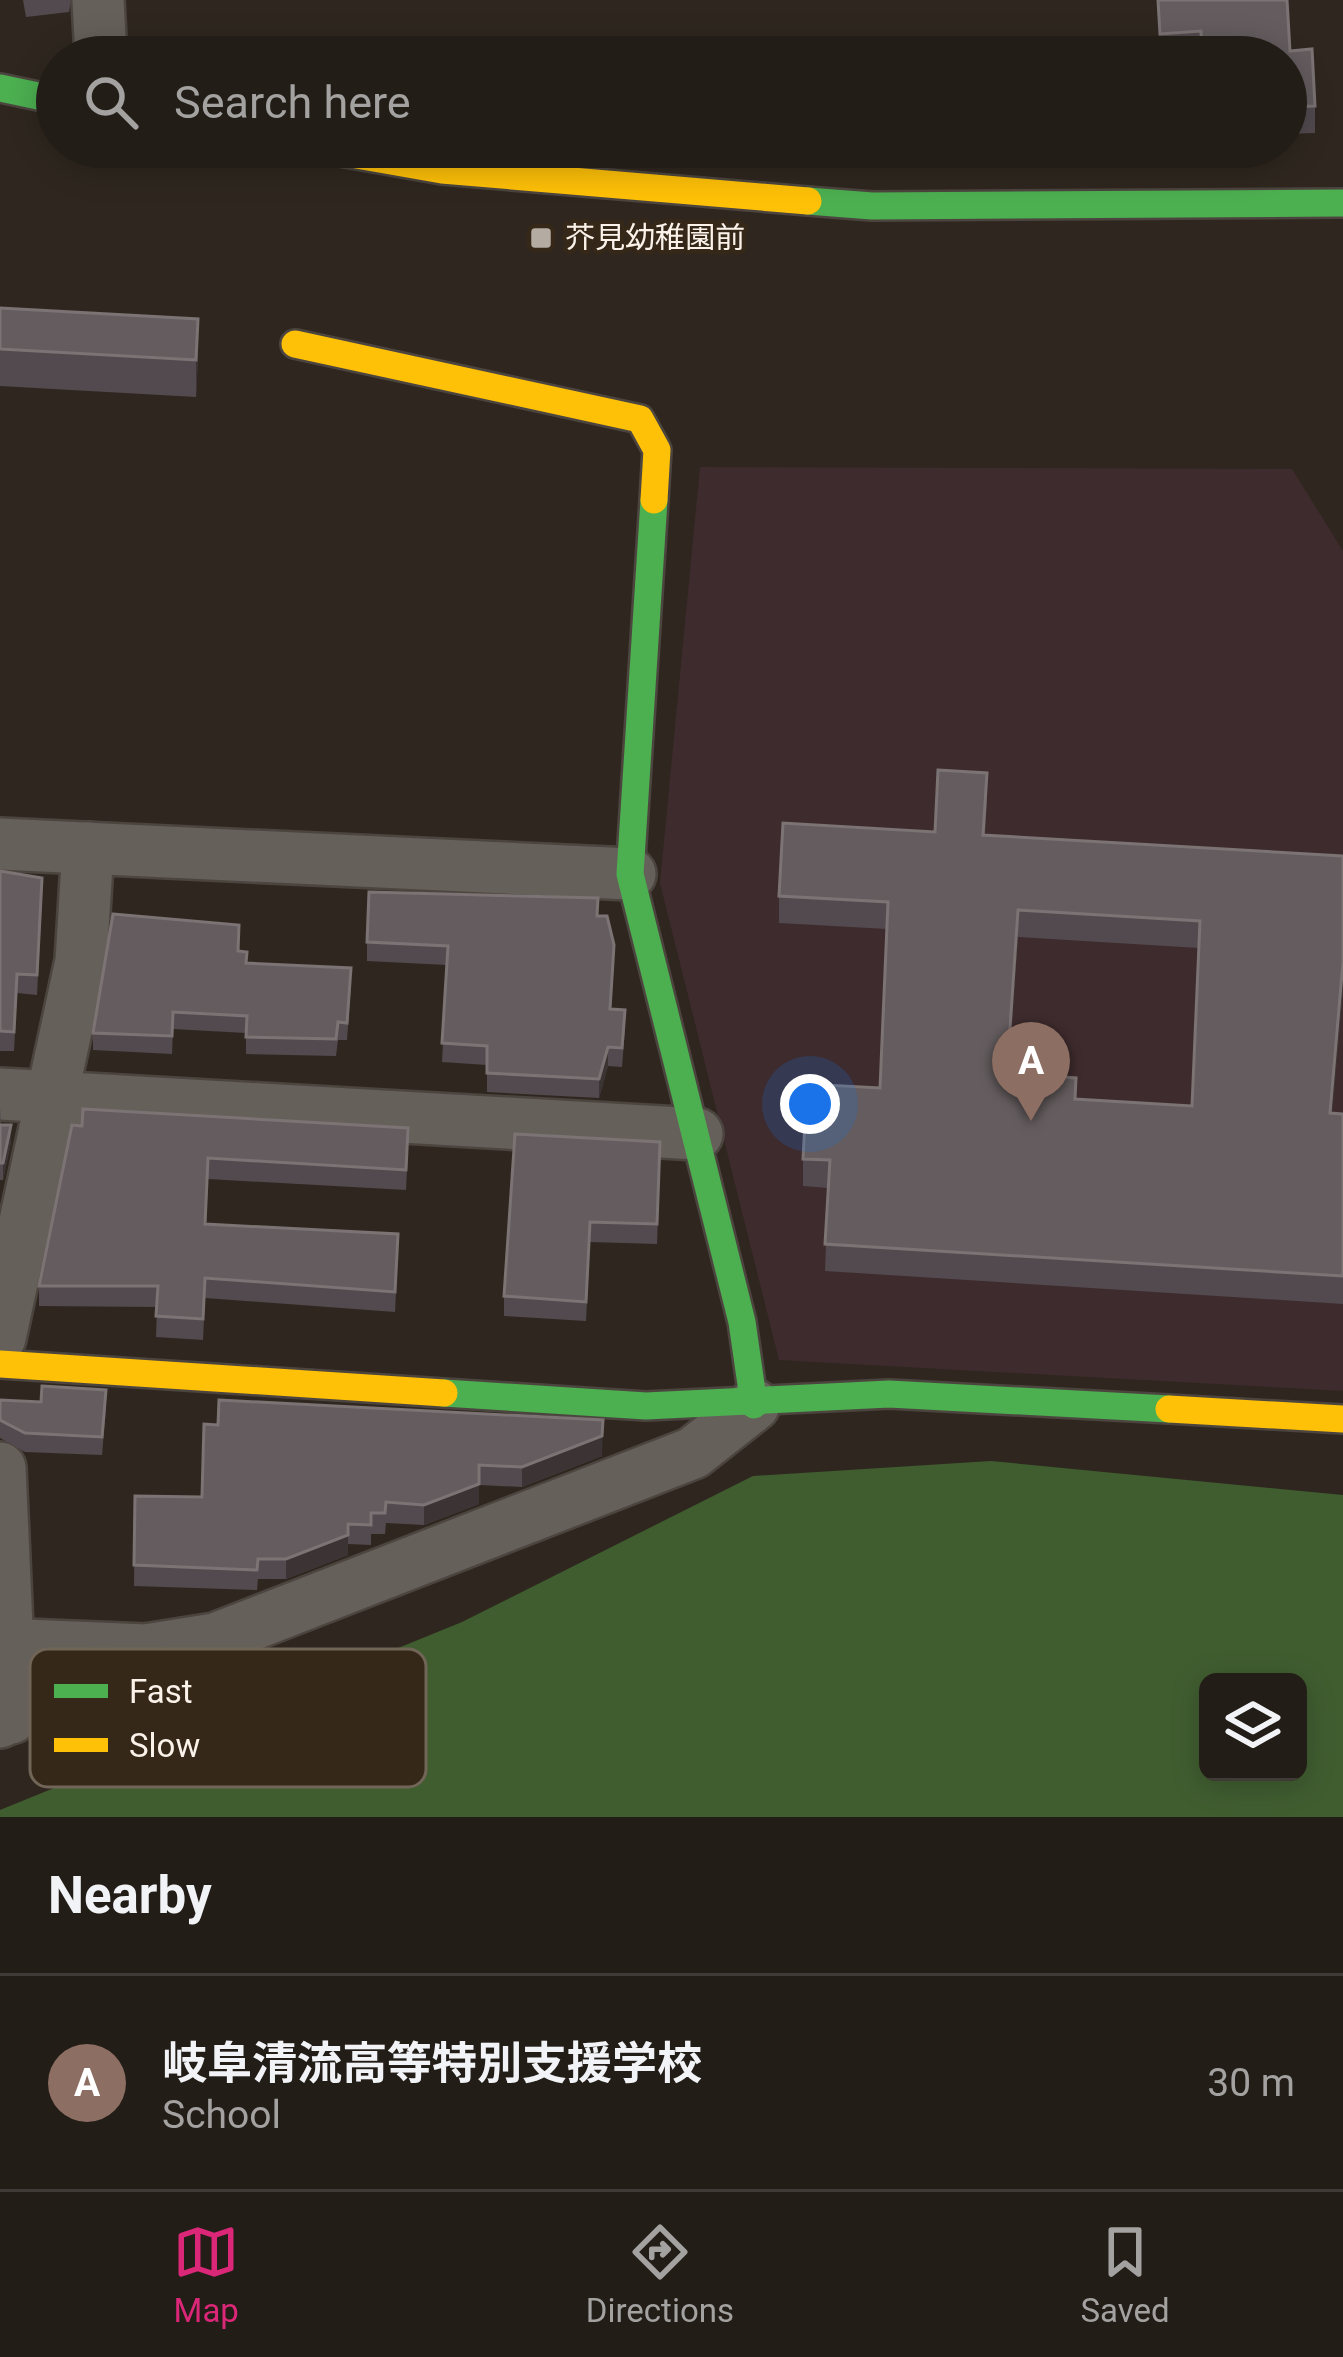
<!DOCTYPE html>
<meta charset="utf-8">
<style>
:root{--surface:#231d17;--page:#2b2620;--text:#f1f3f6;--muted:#a3a2a1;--line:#403b36;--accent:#db2777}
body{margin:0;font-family:Roboto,"Noto Sans JP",sans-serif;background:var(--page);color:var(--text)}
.controls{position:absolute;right:36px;bottom:36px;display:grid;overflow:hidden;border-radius:18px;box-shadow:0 6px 30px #0003}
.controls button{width:108px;height:108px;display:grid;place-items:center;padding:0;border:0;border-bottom:3px solid var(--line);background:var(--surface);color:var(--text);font:60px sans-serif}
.you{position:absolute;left:810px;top:1104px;width:42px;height:42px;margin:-30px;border:9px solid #fff;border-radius:50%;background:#1a73e8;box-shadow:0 0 0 18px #1a73e833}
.badge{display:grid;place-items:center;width:78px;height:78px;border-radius:50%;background:var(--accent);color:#fff;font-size:39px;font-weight:700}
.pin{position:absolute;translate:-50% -99px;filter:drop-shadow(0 3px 6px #0008)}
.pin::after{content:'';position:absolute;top:63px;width:42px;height:36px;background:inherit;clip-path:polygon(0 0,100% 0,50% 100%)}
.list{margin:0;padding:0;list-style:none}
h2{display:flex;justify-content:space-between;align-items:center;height:156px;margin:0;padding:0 48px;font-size:51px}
h2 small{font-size:39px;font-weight:400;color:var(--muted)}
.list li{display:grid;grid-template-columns:78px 1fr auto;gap:36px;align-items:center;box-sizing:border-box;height:216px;padding:0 48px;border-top:3px solid var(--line)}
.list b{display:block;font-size:45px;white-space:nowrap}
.list p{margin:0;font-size:39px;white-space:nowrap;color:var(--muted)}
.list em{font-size:39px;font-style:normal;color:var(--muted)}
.icon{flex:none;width:66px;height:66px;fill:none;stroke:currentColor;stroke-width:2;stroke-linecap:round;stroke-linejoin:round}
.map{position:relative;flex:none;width:1343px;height:1817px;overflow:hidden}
.search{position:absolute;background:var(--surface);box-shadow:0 6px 30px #0003;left:36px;right:36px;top:36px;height:132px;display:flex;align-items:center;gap:30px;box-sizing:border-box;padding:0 42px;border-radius:66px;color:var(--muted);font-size:45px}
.sheet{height:372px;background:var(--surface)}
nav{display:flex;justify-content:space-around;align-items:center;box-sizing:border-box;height:168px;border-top:3px solid var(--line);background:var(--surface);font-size:33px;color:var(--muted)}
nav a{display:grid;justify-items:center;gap:6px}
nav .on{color:var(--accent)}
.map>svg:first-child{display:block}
.education{fill:#3e2b2d}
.forest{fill:#405d30;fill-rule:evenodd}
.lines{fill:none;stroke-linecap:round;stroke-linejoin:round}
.street-casing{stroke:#4c453f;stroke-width:56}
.fast-casing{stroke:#4c453f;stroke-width:32}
.slow-casing{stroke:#4c453f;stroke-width:32}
.street{stroke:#66605a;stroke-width:51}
.fast{stroke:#4caf50;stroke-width:27}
.slow{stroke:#ffc107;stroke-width:27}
.wall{fill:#524a4e;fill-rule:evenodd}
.shaded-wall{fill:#3c3434}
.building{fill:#645c5e;stroke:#7c7374;stroke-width:3;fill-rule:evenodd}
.poi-dot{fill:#b4aba2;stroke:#352819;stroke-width:4.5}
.labels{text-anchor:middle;stroke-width:9;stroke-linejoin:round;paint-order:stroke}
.poi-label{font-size:30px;fill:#fbf2e9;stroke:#352819;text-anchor:start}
.key{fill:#352819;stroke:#706557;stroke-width:3}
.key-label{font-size:33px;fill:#fbf2e9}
</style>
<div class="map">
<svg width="1343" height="1817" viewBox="0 0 1343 1817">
<rect width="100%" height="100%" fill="#2f271f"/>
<polygon class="education" points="700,467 1292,469 1343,551 1343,1391 779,1360 660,883"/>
<path class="forest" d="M991,1461L1343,1495V1817H0V1810L462,1622L753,1476ZM1208,1682H1298V1772H1208Z"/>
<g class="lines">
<defs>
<g id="street">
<polyline points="98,0 101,57"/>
<polyline points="0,844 630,874"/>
<polyline points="0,1094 697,1134"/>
<polyline points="0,1338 81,961 88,848"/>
<polyline points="0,1468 11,1718"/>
<polyline points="0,1644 146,1650 215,1639 693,1453 754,1405"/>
<polyline points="0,1722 139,1653"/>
</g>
<g id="fast">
<polyline points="0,88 57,100"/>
<polyline points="808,201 872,206 1343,203"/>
<polyline points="654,500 630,874 742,1322 754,1405"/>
<polyline points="444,1393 646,1406 889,1394 1169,1409"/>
</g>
<g id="slow">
<polyline points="311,147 442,170 808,201"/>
<polyline points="295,344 640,419 657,450 654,500"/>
<polyline points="0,1364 444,1393"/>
<polyline points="1169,1409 1343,1419"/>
</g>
</defs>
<use href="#street" class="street-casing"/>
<use href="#fast" class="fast-casing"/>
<use href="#slow" class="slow-casing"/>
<use href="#street" class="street"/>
<use href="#fast" class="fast"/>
<use href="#slow" class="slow"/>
</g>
<g class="wall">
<polygon points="23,0 71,0 69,12 26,17"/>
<polygon points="1157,0 1287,0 1290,51 1315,106 1315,133 1286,134 1286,57 1160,57"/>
<polygon points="0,308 198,357 196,397 0,386"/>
<path d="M987,800L985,835L1343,856V989L1332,1114H1343V1304L825,1271L828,1188L803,1186V1159L880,1088L887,929L779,923V896L935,832ZM1018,937L1199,948L1192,1106L1076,1100L1008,1073Z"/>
<polygon points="0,871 42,898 37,995 17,993 14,1051 0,1051"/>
<polygon points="598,916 614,964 611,1009 625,1029 622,1067 608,1066 599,1098 487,1092 487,1065 442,1062 447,965 367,961 367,942"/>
<polygon points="239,951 247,963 351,985 347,1040 338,1040 336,1056 246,1054 246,1033 173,1029 172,1054 93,1050 93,1033"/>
<polygon points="0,1107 1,1125 11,1142 3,1180 0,1180"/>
<polygon points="82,1126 408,1149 406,1190 208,1179 206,1225 398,1254 395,1312 205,1298 203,1340 156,1337 157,1307 39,1306 39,1286"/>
<polygon points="660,1162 657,1244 590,1242 586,1321 504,1316 504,1296"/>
<polygon points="0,1400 106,1408 102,1455 25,1452 0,1438"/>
<polygon points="204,1424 602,1456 522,1487 479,1485 479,1504 424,1525 386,1523 385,1534 371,1534 371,1545 348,1544 348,1555 286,1579 258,1579 257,1590 134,1586 135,1496 202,1497"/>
</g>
<g class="shaded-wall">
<polygon points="1152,46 1151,57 1141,57"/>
<polygon points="198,319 198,357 196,397 196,360"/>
<polygon points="1018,910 1018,937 1007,1100 1007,1073"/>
<polygon points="1343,962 1343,989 1330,1141 1330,1113"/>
<polygon points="608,1047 608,1066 599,1098 599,1079"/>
<polygon points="11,1125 11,1142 3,1180 3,1163"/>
<polygon points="603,1420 602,1456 522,1487 522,1467"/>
<polygon points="479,1484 479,1504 424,1525 424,1505"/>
<polygon points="348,1524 348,1555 286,1579 286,1559"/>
</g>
<g class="building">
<polygon points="1158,0 1287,0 1290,51 1312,49 1315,106 1286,107 1286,57 1202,57 1201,31 1160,34"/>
<polygon points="1152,46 1141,57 1025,57 1025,53"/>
<polygon points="0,308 198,319 196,360 0,349"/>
<path d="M938,770L987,773L983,835L1343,856V962L1330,1113L1343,1114V1276L825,1244L830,1160L803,1159L807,1084L880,1088L888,902L779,896L783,823L935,832ZM1018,910L1200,921L1192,1106L1075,1099L1076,1078L1007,1073Z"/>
<polygon points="0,871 42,878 37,975 17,974 14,1032 0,1031"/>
<polygon points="369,892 598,898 597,916 607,916 614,945 610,1009 625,1010 622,1048 608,1047 599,1079 487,1073 487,1046 442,1043 448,946 367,942"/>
<polygon points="113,914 239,925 238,951 247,952 246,963 351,968 347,1023 338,1022 336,1039 246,1037 247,1016 173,1012 172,1036 93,1033"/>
<polygon points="83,1109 408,1128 406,1170 208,1158 205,1224 398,1234 395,1292 205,1278 203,1319 156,1316 158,1286 39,1286 72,1125 82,1126"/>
<polygon points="0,1125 11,1125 3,1163 0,1163"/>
<polygon points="515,1134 660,1142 657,1224 590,1222 586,1302 504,1296"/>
<polygon points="42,1386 106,1390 102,1437 25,1433 0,1420 0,1400 41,1402"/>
<polygon points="219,1400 603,1420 602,1436 522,1467 479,1465 479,1484 424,1505 386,1502 385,1513 371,1513 371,1525 348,1524 348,1535 286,1559 258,1559 257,1570 134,1565 135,1496 202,1497 204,1424 218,1425"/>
</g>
<rect class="poi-dot" x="529" y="226" width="24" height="24" rx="6"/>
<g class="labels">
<g class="poi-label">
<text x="565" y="248">芥見幼稚園前</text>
</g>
</g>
<rect x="30" y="1649" width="396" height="138" rx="18" class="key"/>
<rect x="54" y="1684" width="54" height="14" fill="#4caf50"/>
<rect x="54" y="1738" width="54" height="14" fill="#ffc107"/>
<g class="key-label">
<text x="129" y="1703">Fast</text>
<text x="129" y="1757">Slow</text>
</g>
</svg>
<div class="controls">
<button><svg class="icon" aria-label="layers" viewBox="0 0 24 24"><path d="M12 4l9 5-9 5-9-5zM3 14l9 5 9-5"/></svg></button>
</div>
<div class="you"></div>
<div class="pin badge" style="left:1031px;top:1121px;background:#8d6e63">A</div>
<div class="search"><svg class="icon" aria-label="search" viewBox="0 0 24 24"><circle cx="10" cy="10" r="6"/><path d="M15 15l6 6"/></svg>Search here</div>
</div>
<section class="sheet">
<h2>Nearby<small></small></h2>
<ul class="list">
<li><span class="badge" style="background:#8d6e63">A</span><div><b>岐阜清流高等特別支援学校</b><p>School</p></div><em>30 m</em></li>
</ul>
</section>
<nav>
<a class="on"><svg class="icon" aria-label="map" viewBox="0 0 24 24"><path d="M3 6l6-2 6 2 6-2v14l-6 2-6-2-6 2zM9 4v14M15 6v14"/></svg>Map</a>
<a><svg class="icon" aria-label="directions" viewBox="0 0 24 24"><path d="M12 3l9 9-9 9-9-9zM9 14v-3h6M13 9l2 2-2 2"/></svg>Directions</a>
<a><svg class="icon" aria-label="saved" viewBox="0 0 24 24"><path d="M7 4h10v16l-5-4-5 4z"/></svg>Saved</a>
</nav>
